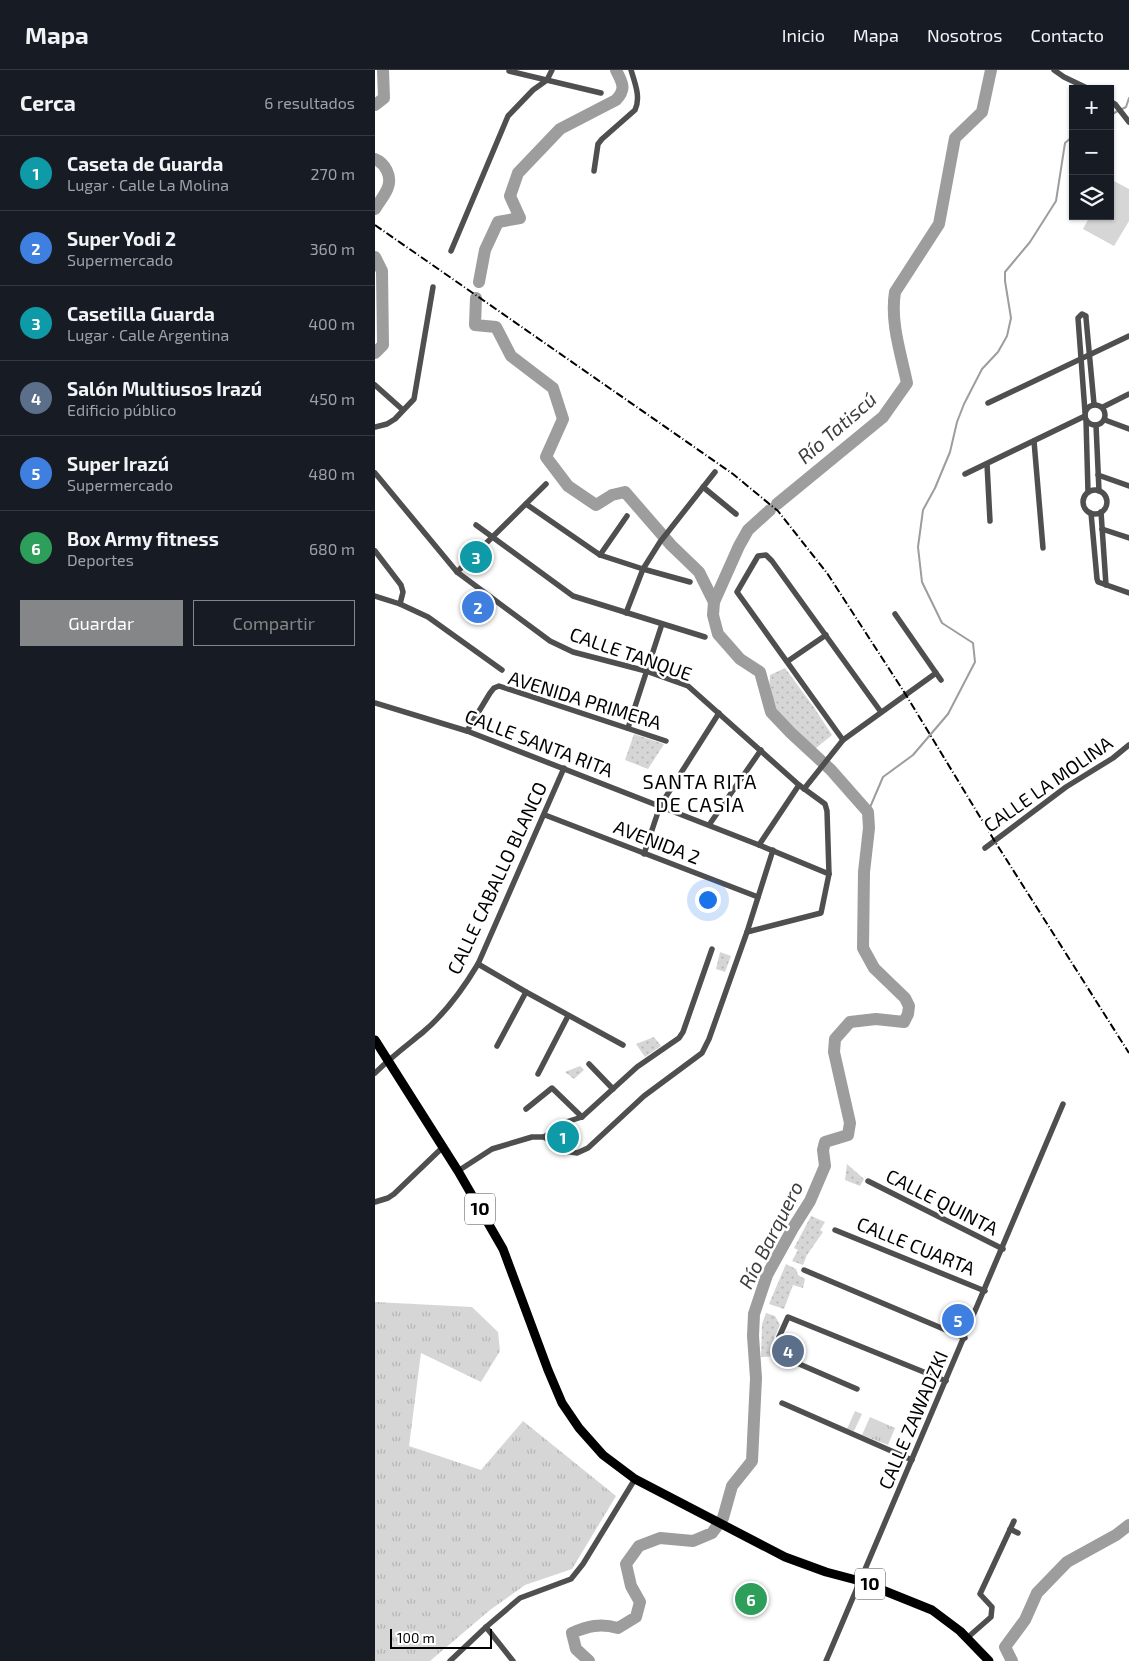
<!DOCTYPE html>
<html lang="es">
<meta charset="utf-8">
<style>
:root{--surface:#171b24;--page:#20242c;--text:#f1f3f6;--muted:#9ea1a6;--line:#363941;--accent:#858687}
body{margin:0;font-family:"Exo 2",sans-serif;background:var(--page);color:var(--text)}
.controls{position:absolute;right:15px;top:15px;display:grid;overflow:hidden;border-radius:0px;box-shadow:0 1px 4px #0004}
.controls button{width:45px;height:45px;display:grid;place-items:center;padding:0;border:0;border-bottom:1px solid var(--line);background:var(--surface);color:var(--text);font:25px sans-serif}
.scale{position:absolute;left:15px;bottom:12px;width:102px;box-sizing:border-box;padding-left:5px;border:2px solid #000;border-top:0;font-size:14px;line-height:18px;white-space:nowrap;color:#000;-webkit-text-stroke:4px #fff;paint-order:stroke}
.you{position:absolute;left:332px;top:829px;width:18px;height:18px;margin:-12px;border:4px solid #fff;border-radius:50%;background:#1a73e8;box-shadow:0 0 0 8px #1a73e833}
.badge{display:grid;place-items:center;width:32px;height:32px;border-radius:50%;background:var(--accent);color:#fff;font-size:16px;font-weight:700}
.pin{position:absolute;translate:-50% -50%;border:2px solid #fff;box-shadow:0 1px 5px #0006}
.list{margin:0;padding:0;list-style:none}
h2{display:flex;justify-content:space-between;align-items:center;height:65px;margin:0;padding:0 20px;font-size:21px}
h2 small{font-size:16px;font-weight:400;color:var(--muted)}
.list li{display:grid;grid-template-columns:32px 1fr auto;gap:15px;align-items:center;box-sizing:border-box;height:75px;padding:0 20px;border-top:1px solid var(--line)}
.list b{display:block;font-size:19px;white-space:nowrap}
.list p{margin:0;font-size:16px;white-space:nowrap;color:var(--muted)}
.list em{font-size:16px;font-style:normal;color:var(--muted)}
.actions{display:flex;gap:10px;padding:15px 20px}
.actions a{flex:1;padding:11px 0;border:1px solid var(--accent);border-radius:0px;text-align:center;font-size:18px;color:var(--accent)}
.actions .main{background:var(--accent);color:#fff}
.icon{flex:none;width:28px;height:28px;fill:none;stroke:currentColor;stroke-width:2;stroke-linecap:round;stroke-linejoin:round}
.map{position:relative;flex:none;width:754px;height:1591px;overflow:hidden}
header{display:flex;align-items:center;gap:30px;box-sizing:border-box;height:70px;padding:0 25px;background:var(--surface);border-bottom:1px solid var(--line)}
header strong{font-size:24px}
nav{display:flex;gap:28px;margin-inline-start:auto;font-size:18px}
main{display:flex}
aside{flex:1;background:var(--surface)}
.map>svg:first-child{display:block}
.grass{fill:url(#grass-tufts)}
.park{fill:url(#park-dots)}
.pitch{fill:#d6d6d6}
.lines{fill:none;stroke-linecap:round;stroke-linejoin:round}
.stream{stroke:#9d9d9d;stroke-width:2}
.river{stroke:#9d9d9d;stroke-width:12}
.street{stroke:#4f4f4f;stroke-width:5.5}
.primary{stroke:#000;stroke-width:9}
.rail{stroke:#000;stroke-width:2;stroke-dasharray:8 2.5 1 2.5;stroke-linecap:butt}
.labels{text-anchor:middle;stroke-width:5;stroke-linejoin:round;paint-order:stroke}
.shield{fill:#fff;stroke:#4c4c4c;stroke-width:1}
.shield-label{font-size:18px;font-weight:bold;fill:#000}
.street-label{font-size:19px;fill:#000;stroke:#fff}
.water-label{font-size:20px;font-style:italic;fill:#3e3e3e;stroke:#fff}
.neighbourhood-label{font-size:20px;letter-spacing:1px;fill:#000;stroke:#fff}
</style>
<header>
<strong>Mapa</strong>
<nav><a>Inicio</a><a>Mapa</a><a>Nosotros</a><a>Contacto</a></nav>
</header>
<main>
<aside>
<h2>Cerca<small>6 resultados</small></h2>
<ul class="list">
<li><span class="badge" style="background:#0f9aa8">1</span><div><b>Caseta de Guarda</b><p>Lugar · Calle La Molina</p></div><em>270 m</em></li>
<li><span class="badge" style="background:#3f7fe0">2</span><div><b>Super Yodi 2</b><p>Supermercado</p></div><em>360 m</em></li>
<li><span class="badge" style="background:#0f9aa8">3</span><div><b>Casetilla Guarda</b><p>Lugar · Calle Argentina</p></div><em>400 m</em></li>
<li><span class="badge" style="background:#5c6f8a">4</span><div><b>Salón Multiusos Irazú</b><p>Edificio público</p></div><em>450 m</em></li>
<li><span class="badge" style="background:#3f7fe0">5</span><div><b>Super Irazú</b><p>Supermercado</p></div><em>480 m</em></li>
<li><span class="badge" style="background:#2e9e5b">6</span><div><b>Box Army fitness</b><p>Deportes</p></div><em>680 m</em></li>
</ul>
<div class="actions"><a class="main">Guardar</a><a>Compartir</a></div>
</aside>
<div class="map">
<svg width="754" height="1591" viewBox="0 0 754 1591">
<defs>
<pattern id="grass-tufts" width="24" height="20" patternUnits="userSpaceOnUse" patternTransform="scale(1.25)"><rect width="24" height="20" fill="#d6d6d6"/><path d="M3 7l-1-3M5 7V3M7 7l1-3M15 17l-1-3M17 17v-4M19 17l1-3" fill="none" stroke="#b6b6b6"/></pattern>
<pattern id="park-dots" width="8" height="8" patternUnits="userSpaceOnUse" patternTransform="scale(1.25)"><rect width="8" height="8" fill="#d6d6d6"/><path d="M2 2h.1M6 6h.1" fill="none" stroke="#b6b6b6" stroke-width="1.8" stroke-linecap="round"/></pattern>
</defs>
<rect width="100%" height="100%" fill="#fff"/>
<g class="grass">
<polygon points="0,1232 97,1237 123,1262 125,1281 106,1312 46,1283 34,1376 106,1400 148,1351 241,1426 197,1499 150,1515 115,1540 55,1591 0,1591"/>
<polygon points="480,1341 487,1344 479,1361 472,1359"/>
<polygon points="495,1347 520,1358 513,1375 487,1365"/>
</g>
<g class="park">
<polygon points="410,598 438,636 457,665 435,683 393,645 395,605"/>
<polygon points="259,664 289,674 273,699 250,690"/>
<polygon points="345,882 356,886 350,902 341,899"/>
<polygon points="279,967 286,976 270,987 261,974"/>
<polygon points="205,996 209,1000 199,1009 190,1002"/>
<polygon points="472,1094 489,1109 485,1116 470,1110"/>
<polygon points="436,1146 450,1152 445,1160 448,1162 432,1185 428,1195 417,1191 423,1180 419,1178"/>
<polygon points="411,1194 421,1199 423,1205 430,1209 428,1218 418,1215 409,1239 394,1234"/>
<polygon points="391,1243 400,1246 405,1255 399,1268 401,1286 386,1287 387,1254"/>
</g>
<polygon class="pitch" points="737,110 754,119 754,151 739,176 708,159 715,146 735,146 735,112"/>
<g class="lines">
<g class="stream">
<polyline points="735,45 751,37 754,28"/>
<polyline points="493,742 508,707 538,685 573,644 600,592 598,573 567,553 547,512 543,477 548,440 560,418 575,382 582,352 589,334 607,299 623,282 632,266 636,248 630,211 630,202 655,172 681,131 690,73 698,66"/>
</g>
<g class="river">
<polyline points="0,35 9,28 8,0"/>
<path d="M0,89C10,93 17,106 13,117C11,124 4,132 0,139"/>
<polyline points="0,187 7,201 8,275 0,283"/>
<path d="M104,212L110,180L123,152L145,148L135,126L143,103L185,59L241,30C252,18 247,13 241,0"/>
<polyline points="101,228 100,255 121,257 136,286 178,318 188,349 171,387 193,416 221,435 237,425 250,422 296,475 324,502 339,532"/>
<path d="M402,434L508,347L532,313C526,284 515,252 520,222L564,154L580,68L607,42L616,0"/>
<path d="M214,1591L201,1579L197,1563C213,1556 225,1553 243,1558L261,1547L265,1532L256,1516L251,1494L264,1476L285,1468L318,1471L337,1463L348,1448L357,1416L377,1391L381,1308L378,1266L379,1244L392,1205L418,1158L435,1131L450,1096L448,1080L450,1072L473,1065L475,1053L459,982L460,969L475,952L501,949L529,952L533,944L534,936L530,928L499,898L488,878L489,802L494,758L493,742L456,700L416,663L396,642L385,602L365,589L343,564L338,545L339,532L364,476L373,460L395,440"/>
<polyline points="637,1591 630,1577 650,1550 662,1523 692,1492 741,1465 754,1455"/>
</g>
<g class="street">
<polyline points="679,0 689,7 714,19"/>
<polyline points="134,1 226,23"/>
<polyline points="735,31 740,34 754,52"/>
<path d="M219,101L223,74L227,69L260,40C266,28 260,13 256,0"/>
<polyline points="76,181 133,46 158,20 172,10 177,0"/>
<polyline points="0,315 28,340"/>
<polyline points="613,333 754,266"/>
<circle cx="720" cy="345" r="10"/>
<polyline points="728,337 754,324"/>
<polyline points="710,342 703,248 707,244 711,246 711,248 719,334"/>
<polyline points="711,350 713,422"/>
<polyline points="730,350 754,359"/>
<polyline points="721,355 724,421"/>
<polyline points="0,357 12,354 20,349 39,329 58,217"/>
<polyline points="659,371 668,478"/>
<polyline points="612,394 615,451"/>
<polyline points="0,403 82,502 175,571 198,582 271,601 313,616 424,715 450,734 452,741 454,804 446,843 372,862 334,969 327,983 269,1026 213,1078 202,1083 190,1081 169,1067 157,1067 117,1079 83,1101"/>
<polyline points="590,404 710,346"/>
<polyline points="723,405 754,416"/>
<polyline points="328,417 361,444"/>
<circle cx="720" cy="432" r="12"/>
<polyline points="151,434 225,485 268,499 315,512"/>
<polyline points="726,442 731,515"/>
<polyline points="716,443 722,509 723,512 754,523"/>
<polyline points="101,455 198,526 330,567"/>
<polyline points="727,459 754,468"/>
<polyline points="0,481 26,515 28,522 25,534"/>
<polyline points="225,485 252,446"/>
<polyline points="82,502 171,414"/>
<polyline points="0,526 25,534 53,547 127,600"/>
<polyline points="251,543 268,499 285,472 340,402"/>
<polyline points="413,591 451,565"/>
<polyline points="561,603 566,610"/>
<polyline points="0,633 92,661 384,775 454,804"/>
<polyline points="253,658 287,554"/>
<polyline points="92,661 115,623 119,618 124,616 291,671"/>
<polyline points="468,670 362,522 383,486 391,485 397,491 506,642"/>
<polyline points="429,719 468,670 561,603 520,544"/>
<polyline points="170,745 383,827"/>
<polyline points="334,755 386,680"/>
<polyline points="384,775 424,715"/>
<polyline points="610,778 691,717 738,688 754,675"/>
<polyline points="269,784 285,736 344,643"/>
<polyline points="372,862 398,780"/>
<polyline points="103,894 151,922 248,975"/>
<polyline points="122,976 151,922"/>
<polyline points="214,994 238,1019"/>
<path d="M0,1003C15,988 31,976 47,963C70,944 88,919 103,894L189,698"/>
<polyline points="163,1004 193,946"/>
<polyline points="151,1039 177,1018 207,1047"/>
<polyline points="169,1067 191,1052 207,1047 262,997 304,968 308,962 337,879"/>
<polyline points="493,1111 628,1179"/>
<polyline points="0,1132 13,1128 19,1124 68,1077"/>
<polyline points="460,1160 610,1221"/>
<polyline points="429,1200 590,1268"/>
<polyline points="482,1319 408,1287 404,1267 413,1247 571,1311"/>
<polyline points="407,1333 537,1390"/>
<polyline points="635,1459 643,1463"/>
<polyline points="111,1557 138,1591"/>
<polyline points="592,1568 616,1547 617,1537 605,1524 639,1451"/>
<polyline points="75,1591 111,1557 145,1528 196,1509 208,1494 260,1409"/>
<polyline points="451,1591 688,1034"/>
</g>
<polyline class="primary" points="0,970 83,1101 128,1179 173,1300 187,1333 204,1358 228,1385 260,1409 410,1487 451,1502 485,1511 557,1540 585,1561 614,1591"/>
<polyline class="rail" points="0,155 358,404 403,441 452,503 531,625 619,770 754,983"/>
</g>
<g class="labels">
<g class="shield">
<rect x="90" y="1123.5" width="30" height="31" rx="4"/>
<rect x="480" y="1498.5" width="30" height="31" rx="4"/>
</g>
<g class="shield-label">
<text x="105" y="1145">10</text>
<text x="495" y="1520">10</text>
</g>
<g class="street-label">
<text transform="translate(256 584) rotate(19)" y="7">CALLE TANQUE</text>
<text transform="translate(210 630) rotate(17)" y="7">AVENIDA PRIMERA</text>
<text transform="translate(164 673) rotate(21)" y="7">CALLE SANTA RITA</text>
<text transform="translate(673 714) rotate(-35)" y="7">CALLE LA MOLINA</text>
<text transform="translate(282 772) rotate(21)" y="7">AVENIDA 2</text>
<text transform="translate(122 808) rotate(-65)" y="7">CALLE CABALLO BLANCO</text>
<text transform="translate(567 1132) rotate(27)" y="7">CALLE QUINTA</text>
<text transform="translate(541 1176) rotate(22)" y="7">CALLE CUARTA</text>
<text transform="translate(538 1350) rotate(-67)" y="7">CALLE ZAWADZKI</text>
</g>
<g class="water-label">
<text transform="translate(462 358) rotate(-41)" y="7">Río Tatiscú</text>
<text transform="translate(396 1165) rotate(-63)" y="7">Río Barquero</text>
</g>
<g class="neighbourhood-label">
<text x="325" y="719">SANTA RITA<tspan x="325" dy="23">DE CASIA</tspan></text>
</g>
</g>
</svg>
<div class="controls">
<button>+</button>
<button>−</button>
<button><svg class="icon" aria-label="layers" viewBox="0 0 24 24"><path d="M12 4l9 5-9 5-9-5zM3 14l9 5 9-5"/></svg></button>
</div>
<div class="scale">100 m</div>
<div class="you"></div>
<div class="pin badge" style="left:188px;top:1067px;background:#0f9aa8">1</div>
<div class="pin badge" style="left:103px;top:537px;background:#3f7fe0">2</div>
<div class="pin badge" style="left:101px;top:487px;background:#0f9aa8">3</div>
<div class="pin badge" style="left:413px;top:1281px;background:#5c6f8a">4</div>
<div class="pin badge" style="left:583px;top:1250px;background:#3f7fe0">5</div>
<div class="pin badge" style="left:376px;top:1529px;background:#2e9e5b">6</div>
</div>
</main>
